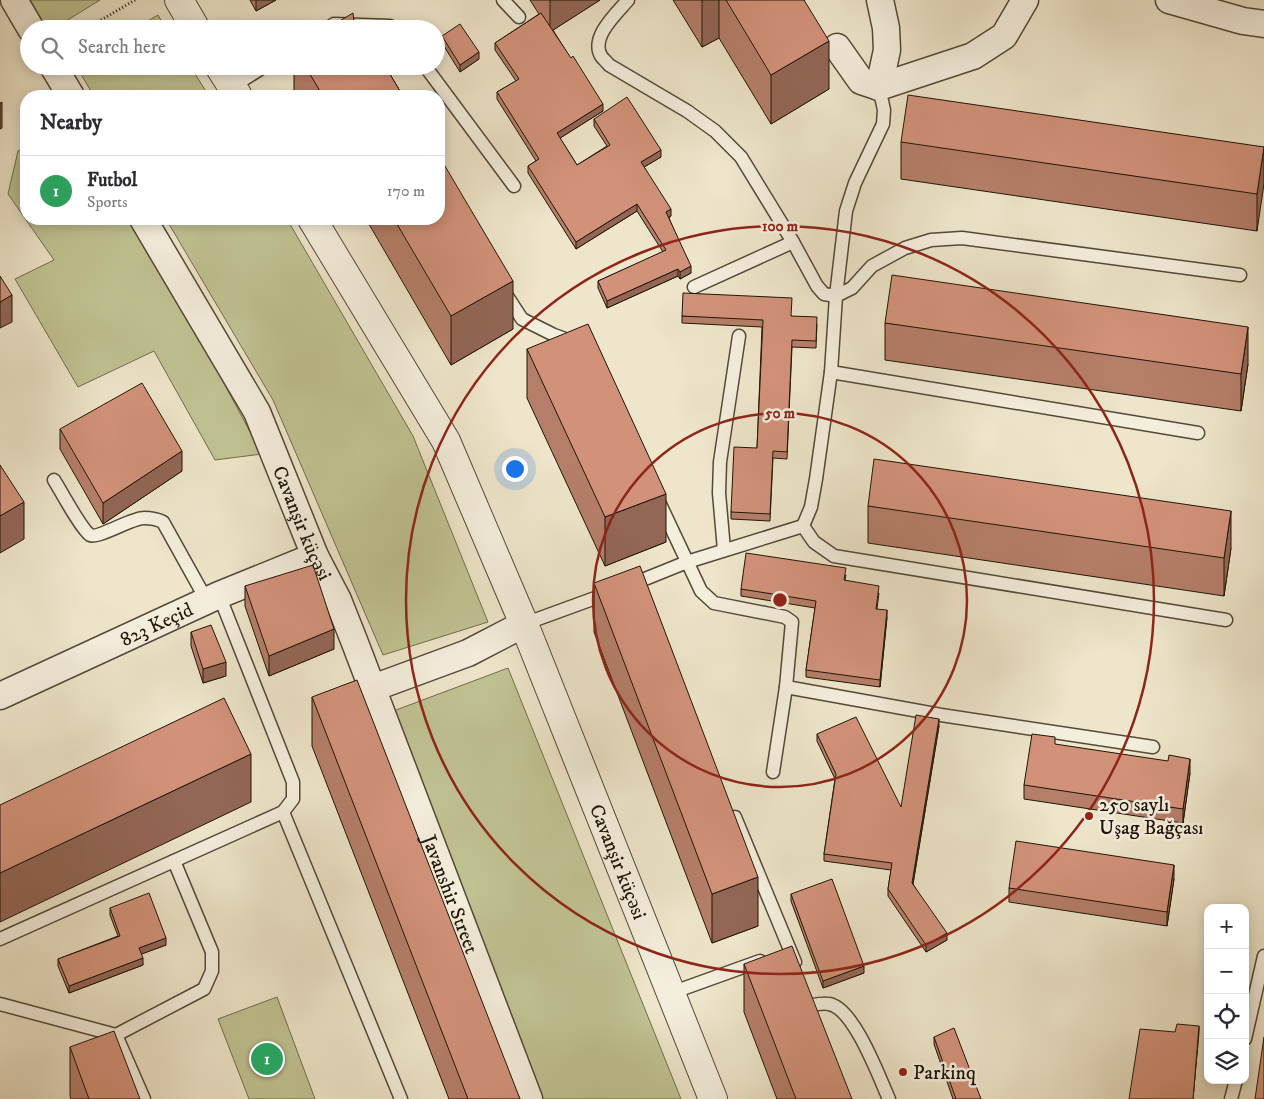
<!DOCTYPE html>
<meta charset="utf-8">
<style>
:root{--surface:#fff;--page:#f2f2f3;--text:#2b2b33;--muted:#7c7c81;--line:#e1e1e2;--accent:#8f2418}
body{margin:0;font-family:"IM FELL DW Pica",serif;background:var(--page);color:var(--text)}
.controls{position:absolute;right:15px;bottom:15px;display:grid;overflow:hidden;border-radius:10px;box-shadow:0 2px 12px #0003}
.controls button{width:45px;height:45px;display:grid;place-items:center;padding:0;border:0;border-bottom:1px solid var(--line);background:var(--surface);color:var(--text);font:25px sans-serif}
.you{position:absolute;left:514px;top:468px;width:18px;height:18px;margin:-12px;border:4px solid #fff;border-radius:50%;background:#1a73e8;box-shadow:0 0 0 8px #1a73e833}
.badge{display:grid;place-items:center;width:32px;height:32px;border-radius:50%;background:var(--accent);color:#fff;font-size:16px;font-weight:700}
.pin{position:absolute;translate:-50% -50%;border:2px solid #fff;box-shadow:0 1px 5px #0006}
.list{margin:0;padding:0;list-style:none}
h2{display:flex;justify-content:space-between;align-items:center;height:65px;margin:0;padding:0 20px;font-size:21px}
h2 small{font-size:16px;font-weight:400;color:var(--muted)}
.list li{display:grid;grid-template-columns:32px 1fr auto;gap:15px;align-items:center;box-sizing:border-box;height:70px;padding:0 20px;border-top:1px solid var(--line)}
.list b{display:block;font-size:19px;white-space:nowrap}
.list p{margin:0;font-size:16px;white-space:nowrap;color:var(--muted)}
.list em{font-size:16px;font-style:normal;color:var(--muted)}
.icon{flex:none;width:28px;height:28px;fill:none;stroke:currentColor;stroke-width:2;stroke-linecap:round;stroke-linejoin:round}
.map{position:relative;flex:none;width:1264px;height:1099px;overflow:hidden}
.search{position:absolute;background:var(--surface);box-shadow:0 2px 12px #0003;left:20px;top:20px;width:425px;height:55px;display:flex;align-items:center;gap:12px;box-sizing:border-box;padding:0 18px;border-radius:28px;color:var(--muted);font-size:19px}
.panel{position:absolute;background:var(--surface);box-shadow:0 2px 12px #0003;left:20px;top:90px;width:425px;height:135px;border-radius:20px}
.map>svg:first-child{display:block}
.green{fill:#c0c292;stroke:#706c4c}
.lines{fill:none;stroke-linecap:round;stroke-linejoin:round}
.service-casing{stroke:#534937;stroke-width:15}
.minor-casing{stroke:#534937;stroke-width:29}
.tertiary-casing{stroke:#534937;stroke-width:30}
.path{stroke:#1f1506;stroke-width:3;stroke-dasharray:1 2.5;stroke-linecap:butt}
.service{stroke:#f4eedd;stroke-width:12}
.minor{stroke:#f4eedd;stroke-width:26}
.tertiary{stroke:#f4eedd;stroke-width:28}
.wall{fill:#b57e69;stroke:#1f1506}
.shaded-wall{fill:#936655;stroke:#1f1506}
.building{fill:#d2927a;stroke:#1f1506}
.ring{fill:none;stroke:#8f2418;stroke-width:2.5}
.poi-dot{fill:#8f2418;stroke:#f4eedd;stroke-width:2}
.labels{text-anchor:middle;stroke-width:5;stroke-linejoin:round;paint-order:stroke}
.street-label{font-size:20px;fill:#1f1506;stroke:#f4eedd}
.poi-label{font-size:20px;fill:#1f1506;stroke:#f4eedd;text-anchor:start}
.centre{fill:#8f2418;stroke:#f4eedd;stroke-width:2.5}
.ring-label{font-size:15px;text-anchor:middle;font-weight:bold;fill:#8f2418;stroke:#f4eedd;stroke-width:5;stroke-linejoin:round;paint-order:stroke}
</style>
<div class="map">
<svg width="1264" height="1099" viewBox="0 0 1264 1099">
<rect width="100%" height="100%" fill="#eee5ca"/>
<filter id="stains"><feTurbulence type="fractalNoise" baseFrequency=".004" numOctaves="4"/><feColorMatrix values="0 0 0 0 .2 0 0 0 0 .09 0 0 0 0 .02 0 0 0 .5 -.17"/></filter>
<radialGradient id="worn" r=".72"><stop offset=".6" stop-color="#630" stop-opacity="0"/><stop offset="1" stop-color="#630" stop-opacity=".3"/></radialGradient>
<g class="green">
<polygon points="30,0 100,0 53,29 47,29"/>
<polygon points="158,15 166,29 134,29"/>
<polygon points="76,66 190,66 209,96 94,96"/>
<polygon points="26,147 26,219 128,219 205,348 262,454 215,460 154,351 78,387 15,279 54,260 8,194 18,151"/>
<polygon points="166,219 287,219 413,436 488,622 383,655 273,400"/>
<polygon points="508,668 681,1099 539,1099 388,713"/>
<polygon points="277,997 315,1099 249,1099 218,1019"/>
</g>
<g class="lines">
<defs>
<g id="service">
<polyline points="503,0 519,17"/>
<path d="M628,0C617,13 590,37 601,56C603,59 607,62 609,65L687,111L715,131L741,157L793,242L817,286L824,294L836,296L852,288L872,266L905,248L931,240L962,238L1240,275"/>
<polyline points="327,29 334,24 390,26 394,29"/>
<polyline points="425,66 514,186"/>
<polyline points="232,87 265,66"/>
<polyline points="694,287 793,242"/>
<polyline points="505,293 522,319 554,335 573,342"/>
<polyline points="831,372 1198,433"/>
<path d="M54,480C61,491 81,529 90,535C98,539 131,518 144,518C151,518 157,519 163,522L207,601"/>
<polyline points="659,502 701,591 714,603 785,617 792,622 786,687 773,772"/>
<polyline points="803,526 811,507 816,479 831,372 836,296 846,211 855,183 883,124 884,110 879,87"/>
<polyline points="724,550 719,493 720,462 739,336"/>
<polyline points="630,585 687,562 803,526 814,542 834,556 1226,620"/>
<polyline points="524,624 609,593"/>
<polyline points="786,687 941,715 1153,747"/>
<polyline points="283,812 401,1099"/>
<polyline points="735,817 795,962"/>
<polyline points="0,939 283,812 293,799 293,782 219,595"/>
<polyline points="671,993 760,961"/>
<polyline points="0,1004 116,1035 204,989 212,971 212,952 174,861"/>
<path d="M813,1005C818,1004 824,1003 829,1004C854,1008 879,1077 889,1099"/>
<polyline points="116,1035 144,1099"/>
<polyline points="1245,1039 1264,956"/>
<polyline points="1231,1099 1236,1080"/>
</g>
<g id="minor">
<polyline points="14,0 31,29"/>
<polyline points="1169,0 1243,21 1264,24"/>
<polyline points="837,47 861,81 879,87 973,56 1004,36 1025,0"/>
<polyline points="53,66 71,96"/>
<polyline points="879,87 887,50 886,28 880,0"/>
<path id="s1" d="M143,219L257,412L315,556L338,600L355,643L529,1099"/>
<polyline points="373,688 468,653 524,624"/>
<path id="s2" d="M0,696L219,595L315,556"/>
</g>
<g id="tertiary">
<polyline points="179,0 196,29"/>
<polyline points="219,66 238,96"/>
<path id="s3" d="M312,219L446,441L524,624L713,1099"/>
</g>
</defs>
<use href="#service" class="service-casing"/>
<use href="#minor" class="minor-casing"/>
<use href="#tertiary" class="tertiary-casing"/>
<polyline class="path" points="86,29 135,0"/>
<use href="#service" class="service"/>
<use href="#minor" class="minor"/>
<use href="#tertiary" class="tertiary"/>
</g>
<g class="wall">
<polygon points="250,0 276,0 256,11"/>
<polygon points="530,0 600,0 553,30 603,111 560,138 577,165 607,146 594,126 594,119 661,157 644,167 671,216 669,218 691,273 680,279 678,276 607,308 598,288 598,281 663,252 637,211 576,249 528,173 528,166 536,161 497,99 497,92 516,81 495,50 495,43 539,14"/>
<polygon points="673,0 804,0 829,89 771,124 719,38 702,47"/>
<polygon points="442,36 479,59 460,72 442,43"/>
<polygon points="294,66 385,66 403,96 294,96"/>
<polygon points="901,142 1264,147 1257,231 901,179"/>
<polygon points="366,219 439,219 513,329 451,365"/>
<polygon points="682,316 791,316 817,324 816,348 792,347 787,459 773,458 770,521 731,519 731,512 757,448 762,327 682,323"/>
<polygon points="885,323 1248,364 1241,411 885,360"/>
<polygon points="527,349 666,542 605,566 527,398"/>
<polygon points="60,429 182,471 103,524 60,449"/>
<polygon points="868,506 1231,548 1224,596 868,543"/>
<polygon points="846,575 845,580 879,593 877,609 887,617 880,687 806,677 806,670 815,608 741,596 741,589"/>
<polygon points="594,583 758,926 712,943 594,632"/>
<polygon points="245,586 334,649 269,676 245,606"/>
<polygon points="191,632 226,676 203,683 191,646"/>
<polygon points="312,697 520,1099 449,1099 312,746"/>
<polygon points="939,726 913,884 947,940 926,952 888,896 888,889 891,870 824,861 824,854 835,779 817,741 817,734 901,807"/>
<polygon points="1055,745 1190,773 1183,823 1024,799 1024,785"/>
<polygon points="1174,879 1167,926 1009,902 1009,888"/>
<polygon points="791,894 864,973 823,988 791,901"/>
<polygon points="110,908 166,945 141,954 143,965 69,993 58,966 58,959 118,936 110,915"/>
<polygon points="744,964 852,1099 777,1099 744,1012"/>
<polygon points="934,1037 981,1099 953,1099 934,1044"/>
<polygon points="70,1047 140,1099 71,1099 70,1096"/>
</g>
<g class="shaded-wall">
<polygon points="256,0 276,0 256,11"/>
<polygon points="550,0 600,0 550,32"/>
<polygon points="702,0 719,0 719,38 702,47"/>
<polygon points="829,41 829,89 771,124 771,75"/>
<polygon points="479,52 479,59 460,72 460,65"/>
<polygon points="2,102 2,128 0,129 0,103"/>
<polygon points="603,104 603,111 557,140 557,133"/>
<polygon points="1264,147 1264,184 1257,231 1257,194"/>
<polygon points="661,150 661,157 641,169 641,162"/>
<polygon points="637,204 637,211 576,249 576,242"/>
<polygon points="671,209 671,216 666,219 666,212"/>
<polygon points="691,266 691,273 680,279 680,272"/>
<polygon points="678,269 678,276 607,308 607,301"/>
<polygon points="513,281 513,329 451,365 451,316"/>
<polygon points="12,295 12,322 0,328 0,302"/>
<polygon points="1248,327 1248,364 1241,411 1241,374"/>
<polygon points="182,451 182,471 103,524 103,503"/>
<polygon points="666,494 666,542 605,566 605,517"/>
<polygon points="24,502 24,539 0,553 0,516"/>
<polygon points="1231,511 1231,548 1224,596 1224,558"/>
<polygon points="887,610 887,617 880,687 880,680"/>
<polygon points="334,629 334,649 269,676 269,656"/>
<polygon points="226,662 226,676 203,683 203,669"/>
<polygon points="939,719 939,726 912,890 912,883"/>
<polygon points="251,754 251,802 0,922 0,873"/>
<polygon points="1190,759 1190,773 1183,823 1183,809"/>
<polygon points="1174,865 1174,879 1167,926 1167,912"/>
<polygon points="758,877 758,926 712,943 712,894"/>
<polygon points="947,933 947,940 926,952 926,945"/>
<polygon points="166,938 166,945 139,955 139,948"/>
<polygon points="143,958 143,965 69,993 69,986"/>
<polygon points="864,966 864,973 823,988 823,981"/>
<polygon points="1199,1026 1199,1033 1193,1099"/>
</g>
<g class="building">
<polygon points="726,0 804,0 829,41 771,75"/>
<polygon points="353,13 354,22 359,29 326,29"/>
<polygon points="541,13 571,58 573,56 603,104 557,133 577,165 610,145 594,119 627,97 661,150 641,162 671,209 666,212 691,266 680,272 678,269 607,301 598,281 666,250 637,204 576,242 528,166 539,159 497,92 519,79 495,43"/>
<polygon points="460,24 479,52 460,65 442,36"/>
<polygon points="305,66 385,66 403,96 323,96"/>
<polygon points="908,95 1264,147 1257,194 901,142"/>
<polygon points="439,156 513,281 451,316 394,219 439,219"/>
<polygon points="892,275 1248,327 1241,374 885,323"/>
<polygon points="0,276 12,295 0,302"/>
<polygon points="683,293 792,298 791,316 817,317 816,341 792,340 787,452 773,451 770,514 731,512 734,447 757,448 763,320 682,316"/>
<polygon points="588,324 666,494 605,517 527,349"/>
<polygon points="142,383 182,451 103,503 60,429"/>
<polygon points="874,459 1231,511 1224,558 868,506"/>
<polygon points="0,465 24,502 0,516"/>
<polygon points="746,553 846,568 844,580 879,586 876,609 887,610 880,680 806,670 816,601 741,589"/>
<polygon points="313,565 334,629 269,656 245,586"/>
<polygon points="640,566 758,877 712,894 594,583"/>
<polygon points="211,625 226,662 203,669 191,632"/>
<polygon points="357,680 520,1099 468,1099 312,697"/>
<polygon points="224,698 251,754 0,873 0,805"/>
<polygon points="916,715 939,719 912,883 947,933 926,945 888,889 892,863 824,854 836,774 817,734 856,717 901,807"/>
<polygon points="1032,734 1055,737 1055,744 1168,761 1169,755 1190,759 1183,809 1024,785"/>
<polygon points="1016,841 1174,865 1167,912 1009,888"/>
<polygon points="832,879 864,966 823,981 791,894"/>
<polygon points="149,893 166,938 139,948 143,958 69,986 58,959 120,936 110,908"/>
<polygon points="792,946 852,1099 796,1099 744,964"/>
<polygon points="1177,1024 1199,1026 1193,1099 1129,1099 1140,1029 1175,1032"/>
<polygon points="954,1028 981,1099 956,1099 934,1037"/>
<polygon points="114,1031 140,1099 89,1099 70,1047"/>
<polygon points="1264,1037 1264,1099 1255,1099"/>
</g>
<g class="ring">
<circle cx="780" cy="600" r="187"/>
<circle cx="780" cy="600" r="374"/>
</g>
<g class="poi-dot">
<circle cx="1089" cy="816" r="5"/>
<circle cx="903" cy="1072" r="5"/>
</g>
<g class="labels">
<g class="street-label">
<text dy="7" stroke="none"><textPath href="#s1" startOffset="344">Cavanşir küçəsi</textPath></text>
<text dy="7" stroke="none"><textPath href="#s2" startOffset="172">823 Keçid</textPath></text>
<text dy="7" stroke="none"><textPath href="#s3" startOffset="714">Cavanşir küçəsi</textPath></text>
<text dy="7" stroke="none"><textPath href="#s1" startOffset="744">Javanshir Street</textPath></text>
</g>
<g class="poi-label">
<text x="1099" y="811">250 saylı<tspan x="1099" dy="23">Uşag Bağçası</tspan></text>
<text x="913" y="1079">Parkinq</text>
</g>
</g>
<circle cx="780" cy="600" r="8" class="centre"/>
<g class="ring-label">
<text x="780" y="231">100 m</text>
<text x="780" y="418">50 m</text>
</g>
<rect width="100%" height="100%" filter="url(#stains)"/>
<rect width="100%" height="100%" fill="url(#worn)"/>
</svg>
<div class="controls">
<button>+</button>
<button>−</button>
<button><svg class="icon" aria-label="locate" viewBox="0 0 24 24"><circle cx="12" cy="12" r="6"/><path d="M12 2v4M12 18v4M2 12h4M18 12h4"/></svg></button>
<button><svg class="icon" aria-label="layers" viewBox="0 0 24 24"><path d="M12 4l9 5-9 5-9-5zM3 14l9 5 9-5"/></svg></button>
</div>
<div class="you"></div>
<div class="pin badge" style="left:267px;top:1059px;background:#2e9e5b">1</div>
<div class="search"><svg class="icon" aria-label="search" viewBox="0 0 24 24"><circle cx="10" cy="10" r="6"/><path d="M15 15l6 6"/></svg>Search here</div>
<section class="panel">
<h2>Nearby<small></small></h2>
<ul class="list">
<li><span class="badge" style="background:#2e9e5b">1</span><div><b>Futbol</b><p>Sports</p></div><em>170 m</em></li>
</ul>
</section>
</div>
